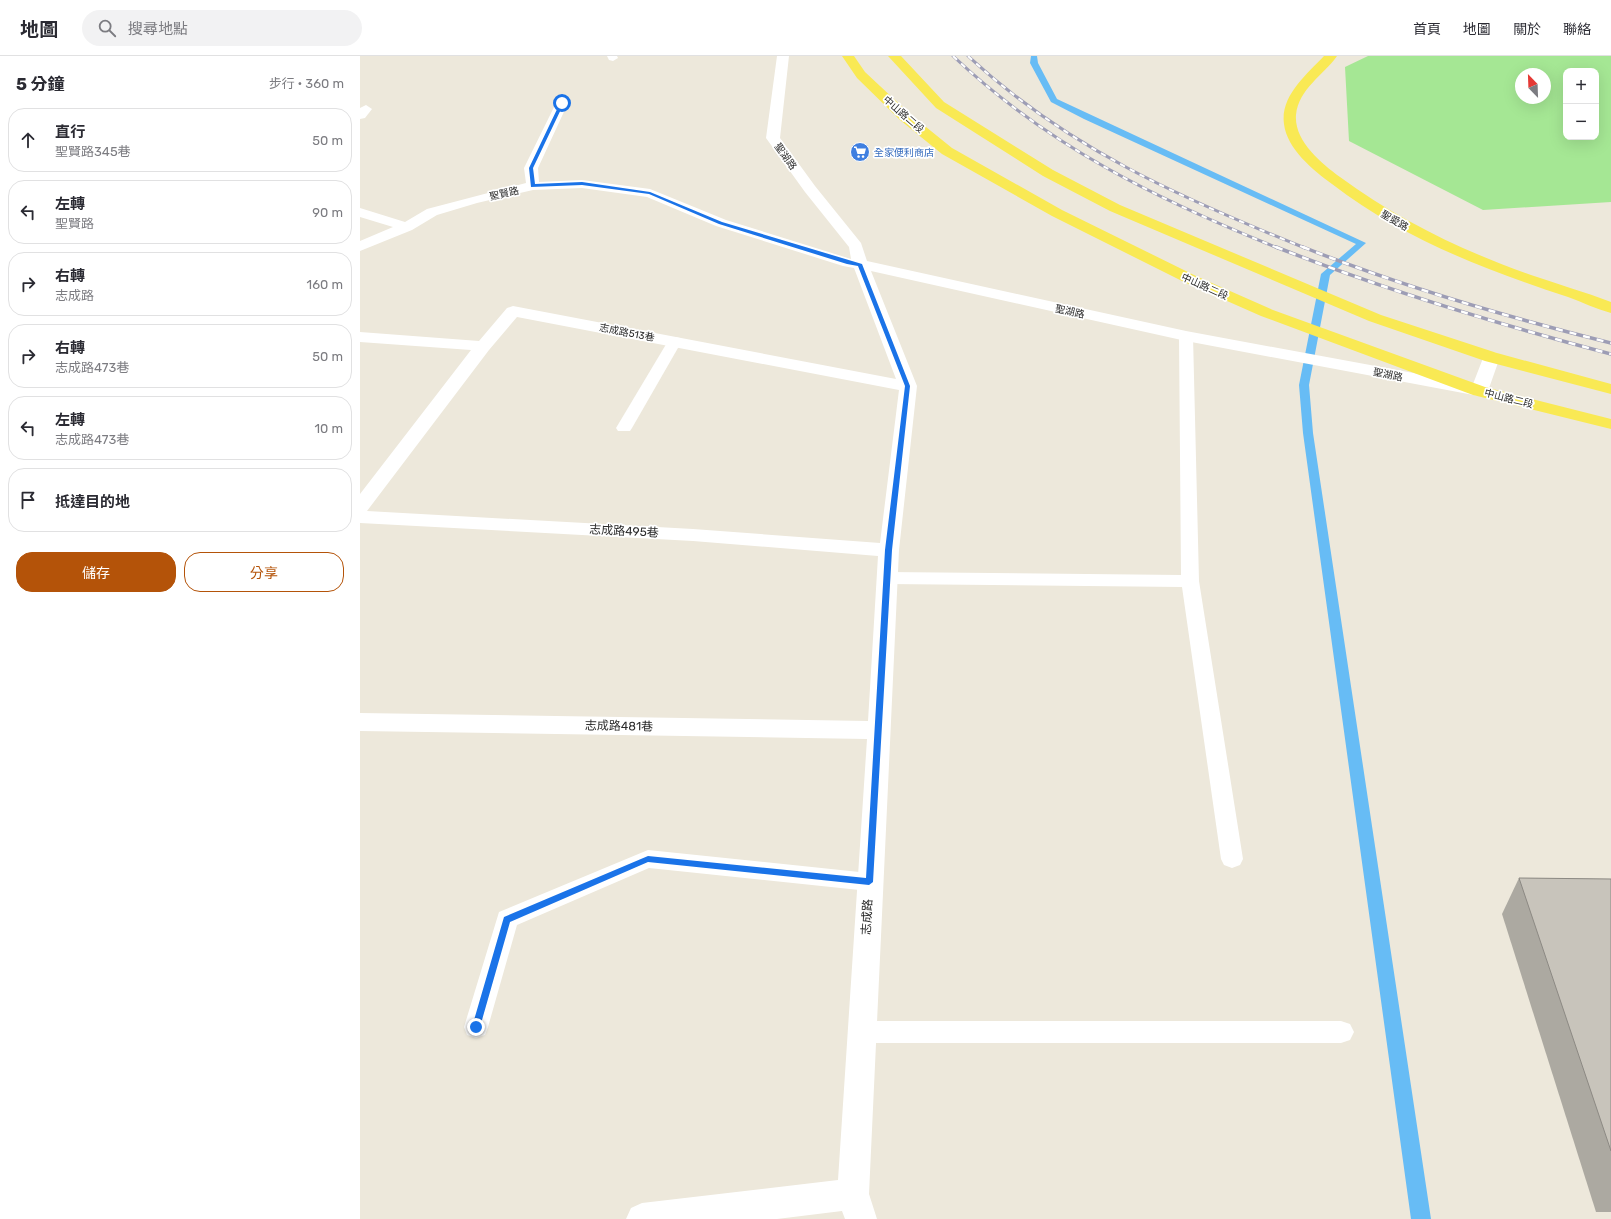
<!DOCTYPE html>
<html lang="zh-TW">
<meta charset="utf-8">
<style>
:root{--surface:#fff;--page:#f2f2f3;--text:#2b2b33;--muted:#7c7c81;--line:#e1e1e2;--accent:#b45309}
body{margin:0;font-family:Rubik,"Noto Sans TC",sans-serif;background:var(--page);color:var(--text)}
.controls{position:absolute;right:12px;top:12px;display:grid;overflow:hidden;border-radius:8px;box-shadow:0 4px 16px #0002}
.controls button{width:36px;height:36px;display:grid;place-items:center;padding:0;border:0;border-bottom:1px solid var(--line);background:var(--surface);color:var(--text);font:20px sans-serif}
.compass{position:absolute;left:1155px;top:12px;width:36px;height:36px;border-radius:50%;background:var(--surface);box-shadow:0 4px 16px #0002;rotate:337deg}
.stop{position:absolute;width:12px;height:12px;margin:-9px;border:3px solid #1a73e8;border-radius:50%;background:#fff}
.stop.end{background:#1a73e8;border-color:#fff;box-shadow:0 1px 4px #0008}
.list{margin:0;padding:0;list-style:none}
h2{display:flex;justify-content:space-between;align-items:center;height:52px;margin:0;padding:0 16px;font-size:17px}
h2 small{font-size:13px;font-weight:400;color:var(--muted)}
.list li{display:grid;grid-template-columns:26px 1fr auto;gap:12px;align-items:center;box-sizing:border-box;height:64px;margin:0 8px 8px;padding:0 8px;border:1px solid var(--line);border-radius:16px}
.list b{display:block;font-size:15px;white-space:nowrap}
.list p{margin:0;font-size:13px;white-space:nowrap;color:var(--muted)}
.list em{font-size:13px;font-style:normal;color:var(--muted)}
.actions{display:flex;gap:8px;padding:12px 16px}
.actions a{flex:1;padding:9px 0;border:1px solid var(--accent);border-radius:16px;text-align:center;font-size:14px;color:var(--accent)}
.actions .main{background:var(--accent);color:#fff}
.icon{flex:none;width:22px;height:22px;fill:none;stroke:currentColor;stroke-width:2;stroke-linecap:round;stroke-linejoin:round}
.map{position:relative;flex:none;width:1251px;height:1163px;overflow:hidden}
header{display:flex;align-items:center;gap:24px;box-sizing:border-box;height:56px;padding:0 20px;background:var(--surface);border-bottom:1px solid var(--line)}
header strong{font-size:19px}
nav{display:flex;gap:22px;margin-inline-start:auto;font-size:14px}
.search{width:280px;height:36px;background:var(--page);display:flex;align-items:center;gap:10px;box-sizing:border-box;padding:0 14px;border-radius:22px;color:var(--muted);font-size:15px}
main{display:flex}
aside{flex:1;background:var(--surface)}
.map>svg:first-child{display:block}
.green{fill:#a5e794;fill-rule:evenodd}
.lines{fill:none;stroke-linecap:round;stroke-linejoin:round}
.stream{fill:#67bcf5;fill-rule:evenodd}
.lane{fill:#fff;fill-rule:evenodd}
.street{fill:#fff;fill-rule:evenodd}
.primary{fill:#f9e954;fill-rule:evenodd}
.rail-far1-casing{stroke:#9d9db5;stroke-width:3}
.rail-casing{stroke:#9d9db5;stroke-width:3.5}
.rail-far1{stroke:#fff;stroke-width:2;stroke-dasharray:5.5;stroke-linecap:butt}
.rail{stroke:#fff;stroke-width:2.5;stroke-dasharray:7;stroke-linecap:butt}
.wall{fill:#aca9a1}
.building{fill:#c8c4bb;stroke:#8c8983}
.route{fill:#1a73e8}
.labels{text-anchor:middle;stroke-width:3.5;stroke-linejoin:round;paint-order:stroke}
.far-street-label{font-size:10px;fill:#2a2a2a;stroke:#fff}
.far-shop-label{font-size:10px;fill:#366cbe;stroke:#fff;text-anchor:start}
.street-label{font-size:12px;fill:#2a2a2a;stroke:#fff}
</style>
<header>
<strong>地圖</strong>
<div class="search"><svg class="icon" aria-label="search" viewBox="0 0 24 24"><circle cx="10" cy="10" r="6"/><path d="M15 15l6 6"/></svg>搜尋地點</div>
<nav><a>首頁</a><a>地圖</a><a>關於</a><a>聯絡</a></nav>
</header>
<main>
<aside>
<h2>5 分鐘<small>步行 · 360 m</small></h2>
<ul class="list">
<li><svg class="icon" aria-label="ahead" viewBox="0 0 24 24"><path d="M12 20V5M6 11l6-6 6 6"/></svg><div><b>直行</b><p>聖賢路345巷</p></div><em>50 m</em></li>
<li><svg class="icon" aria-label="left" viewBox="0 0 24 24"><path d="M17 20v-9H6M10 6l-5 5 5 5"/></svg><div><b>左轉</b><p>聖賢路</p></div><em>90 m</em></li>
<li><svg class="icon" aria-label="right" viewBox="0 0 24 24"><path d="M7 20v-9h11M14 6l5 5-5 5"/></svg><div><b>右轉</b><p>志成路</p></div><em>160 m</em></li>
<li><svg class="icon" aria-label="right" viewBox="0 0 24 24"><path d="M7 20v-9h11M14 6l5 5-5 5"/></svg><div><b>右轉</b><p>志成路473巷</p></div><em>50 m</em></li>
<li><svg class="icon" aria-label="left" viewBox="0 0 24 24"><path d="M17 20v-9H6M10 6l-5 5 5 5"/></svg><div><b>左轉</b><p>志成路473巷</p></div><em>10 m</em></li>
<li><svg class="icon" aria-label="arrive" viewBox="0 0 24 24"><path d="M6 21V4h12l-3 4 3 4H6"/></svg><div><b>抵達目的地</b></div></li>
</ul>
<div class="actions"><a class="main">儲存</a><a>分享</a></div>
</aside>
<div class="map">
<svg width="1251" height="1163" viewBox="0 0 1251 1163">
<rect width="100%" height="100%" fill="#ede8db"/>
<path class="green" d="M1008,0H1251V146L1123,154L989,85L985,11ZM1206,15H1236V81H1206ZM1161,18H1185V42H1161Z"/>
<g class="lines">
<polygon class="stream" points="671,0 677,0 678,7 697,43 1006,187 970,219 949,329 953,377 1071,1163 1051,1163 943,377 939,329 961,218 996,188 724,63 691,46 670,7"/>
<g class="lane">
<polygon points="247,0 257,0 258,2 253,5 249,4"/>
<polygon points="826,276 831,277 833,280 839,525 883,803 880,809 872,812 864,809 861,803 822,531 527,528 521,526 518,522 521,518 527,516 821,519 819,280 821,277"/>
<polygon points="315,281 320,282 322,285 272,372 270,375 258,375 256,372 308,285 310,282"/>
<polygon points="288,794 509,817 517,819 520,826 517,833 509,835 289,812 157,869 128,971 125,979 116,982 107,979 104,971 139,856"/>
<polygon points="501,965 981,965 990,968 994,976 990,984 981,987 501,987 492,984 488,976 492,968"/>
</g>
<g class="street">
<path d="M417,0H429L420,82L455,130L501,187L507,205L826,275L1113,328L1125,297L1131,296L1137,297L1140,301L1128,335L1125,339L1119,340L826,285L511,215L557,330L539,494L509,1138L517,1163H485L482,1155L417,1163H266L271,1152L282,1147L478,1124L507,683L0,675V657L508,665L518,500L333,485L0,467V438L111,294L0,286V276L119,285L147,252L153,250L536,323L494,212L483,210L356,170L287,141L222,132L173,134L117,147L77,159L52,174L0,195V185L33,171L0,161V152L45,166L67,153L166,127L164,112L196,47L202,43L208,47L178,112L179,126L222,124L290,133L366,164L491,203L489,191L445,136L406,82ZM157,261L539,334L520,487L333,473L7,455L129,294Z"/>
<polygon points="6,49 12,53 5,62 0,63 0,52"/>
</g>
<g class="primary">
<polygon points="482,0 494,0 505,16 550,58 592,92 702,154 836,220 913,254 1125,331 1251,363 1251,373 1113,339 901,260 824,226 692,160 582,98 540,64 497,22"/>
<polygon points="528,0 541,0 584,46 693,114 760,149 1021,259 1137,297 1251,328 1251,338 1125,305 1009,265 750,155 683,120 576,52"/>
<path d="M964,0H977C963,20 939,32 936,59C934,85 961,107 980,121C1038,164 1103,195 1171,219C1197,228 1225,236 1251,246V257C1236,253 1222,246 1208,241C1124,213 1043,183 972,128C953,114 927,93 924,68C920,40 947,18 964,0Z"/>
</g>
<defs>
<g id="rail-far1">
<path d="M593,0C688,90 798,144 918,192"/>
<path d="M608,0C707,92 821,142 945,192"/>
</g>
<g id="rail">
<path d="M916,191C1025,234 1137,268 1251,298"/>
<path d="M943,191C1043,231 1147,261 1251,287"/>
</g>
</defs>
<use href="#rail-far1" class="rail-far1-casing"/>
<use href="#rail" class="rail-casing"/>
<use href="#rail-far1" class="rail-far1"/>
<use href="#rail" class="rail"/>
</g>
<polygon class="wall" points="1159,822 1251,823 1251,1156 1236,1156 1142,858"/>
<polygon class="building" points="1159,822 1251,823 1251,1095"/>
<polygon class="route" points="200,47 204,47 173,112 175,128 222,126 290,136 362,166 502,208 550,330 532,494 513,826 509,829 288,806 150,866 120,971 116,975 112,971 144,861 288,800 506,822 525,494 545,330 498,210 487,208 359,168 289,138 222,129 171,131 169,112"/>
<defs>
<symbol id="supermarket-disc" viewBox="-11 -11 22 22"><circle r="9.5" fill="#3f7fe0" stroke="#fff"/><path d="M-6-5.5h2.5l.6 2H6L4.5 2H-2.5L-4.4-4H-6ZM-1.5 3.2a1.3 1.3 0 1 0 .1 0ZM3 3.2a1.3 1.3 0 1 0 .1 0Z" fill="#fff"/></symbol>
</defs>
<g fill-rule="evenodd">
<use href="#supermarket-disc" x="489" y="85" width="22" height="22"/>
</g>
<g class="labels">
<g class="far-street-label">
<text transform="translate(544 58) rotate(41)" y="4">中山路二段</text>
<text transform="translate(426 100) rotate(54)" y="4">聖湖路</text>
<text transform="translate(144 137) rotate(-13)" y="4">聖賢路</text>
<text transform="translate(1035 164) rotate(30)" y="4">聖愛路</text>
<text transform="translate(845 230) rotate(24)" y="4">中山路二段</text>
<text transform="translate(710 255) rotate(12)" y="4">聖湖路</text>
<text transform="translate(267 276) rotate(11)" y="4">志成路513巷</text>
<text transform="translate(1028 318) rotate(11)" y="4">聖湖路</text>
<text transform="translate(1149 342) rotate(14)" y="4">中山路二段</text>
</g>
<g class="far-shop-label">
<text x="514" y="100">全家便利商店</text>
</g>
<g class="street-label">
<text transform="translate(264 475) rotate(3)" y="4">志成路495巷</text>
<text transform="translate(259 670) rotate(1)" y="4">志成路481巷</text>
<text transform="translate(507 861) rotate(-87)" y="4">志成路</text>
</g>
</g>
</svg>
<div class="controls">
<button>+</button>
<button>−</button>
</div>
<svg class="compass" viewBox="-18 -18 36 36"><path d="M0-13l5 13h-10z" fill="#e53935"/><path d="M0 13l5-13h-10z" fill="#7c7c81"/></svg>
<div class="stop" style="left:202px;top:47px"></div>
<div class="stop end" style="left:116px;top:971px"></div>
</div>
</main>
